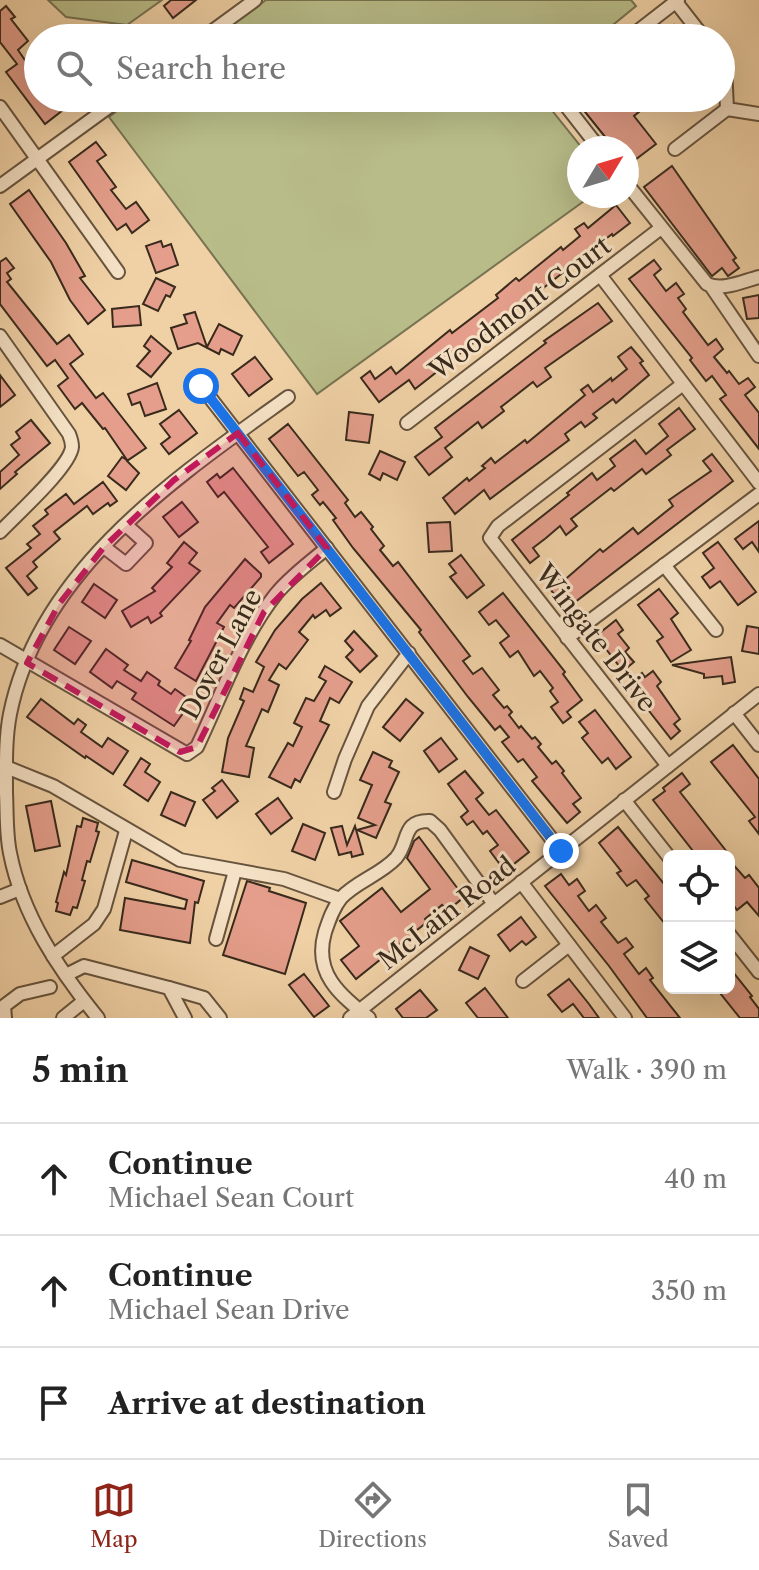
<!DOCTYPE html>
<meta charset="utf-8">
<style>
:root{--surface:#fff;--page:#f2f2f2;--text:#222;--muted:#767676;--line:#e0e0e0;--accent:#8f2418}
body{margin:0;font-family:"Libre Caslon Text",serif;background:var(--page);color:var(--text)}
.controls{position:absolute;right:24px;bottom:24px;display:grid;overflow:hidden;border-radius:12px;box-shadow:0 8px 32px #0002}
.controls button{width:72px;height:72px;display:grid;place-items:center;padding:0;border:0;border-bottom:2px solid var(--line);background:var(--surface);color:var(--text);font:40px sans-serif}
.compass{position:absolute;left:567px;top:136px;width:72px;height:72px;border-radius:50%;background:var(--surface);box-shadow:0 8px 32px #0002;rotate:52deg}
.stop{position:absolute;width:24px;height:24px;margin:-18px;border:6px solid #1a73e8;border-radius:50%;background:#fff}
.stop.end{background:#1a73e8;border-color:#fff;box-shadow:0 2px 8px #0008}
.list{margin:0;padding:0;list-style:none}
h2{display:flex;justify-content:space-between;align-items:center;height:104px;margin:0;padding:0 32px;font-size:34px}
h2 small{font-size:26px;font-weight:400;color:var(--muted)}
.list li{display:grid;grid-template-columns:52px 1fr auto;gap:24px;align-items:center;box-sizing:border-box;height:112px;padding:0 32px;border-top:2px solid var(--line)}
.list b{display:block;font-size:30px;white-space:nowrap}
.list p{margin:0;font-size:26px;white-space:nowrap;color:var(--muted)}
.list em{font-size:26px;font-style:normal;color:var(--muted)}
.icon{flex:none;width:44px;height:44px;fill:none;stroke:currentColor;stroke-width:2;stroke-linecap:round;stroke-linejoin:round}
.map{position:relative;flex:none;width:759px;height:1018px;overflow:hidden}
.search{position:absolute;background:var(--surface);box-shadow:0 8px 32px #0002;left:24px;right:24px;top:24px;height:88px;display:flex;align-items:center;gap:20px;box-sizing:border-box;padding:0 28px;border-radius:44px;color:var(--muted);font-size:30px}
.sheet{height:440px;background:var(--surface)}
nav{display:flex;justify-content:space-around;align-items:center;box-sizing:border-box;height:112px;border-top:2px solid var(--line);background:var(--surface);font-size:22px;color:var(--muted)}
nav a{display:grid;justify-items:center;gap:4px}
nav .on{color:var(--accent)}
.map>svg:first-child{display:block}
.green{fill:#b8bc88;stroke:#787352;stroke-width:2}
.building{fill:#e49e8b;stroke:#392a1c;stroke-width:2}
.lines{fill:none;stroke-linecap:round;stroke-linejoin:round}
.minor-casing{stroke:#67543e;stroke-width:16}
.minor{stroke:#f5e1c5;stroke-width:12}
.route{stroke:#1a73e8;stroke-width:10}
.marked{fill:#c2185b;fill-opacity:0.2;stroke:#c2185b;stroke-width:6;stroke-dasharray:16 10;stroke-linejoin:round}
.labels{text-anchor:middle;stroke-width:6;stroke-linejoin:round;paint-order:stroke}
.street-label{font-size:26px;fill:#392a1c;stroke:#f5e1c5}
</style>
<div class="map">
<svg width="759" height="1018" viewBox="0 0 759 1018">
<rect width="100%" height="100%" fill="#f0d1a6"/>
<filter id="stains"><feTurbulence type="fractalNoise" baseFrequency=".0025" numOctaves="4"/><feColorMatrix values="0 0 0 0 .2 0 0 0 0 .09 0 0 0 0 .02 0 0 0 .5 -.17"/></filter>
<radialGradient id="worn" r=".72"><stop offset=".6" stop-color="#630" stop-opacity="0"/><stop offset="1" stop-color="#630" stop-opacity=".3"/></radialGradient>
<g class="green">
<polygon points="48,0 162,0 127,25 66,17"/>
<polygon points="266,0 631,0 636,6 597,38 214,38"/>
<polygon points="134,98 542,98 582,148 579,148 579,196 591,196 317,394 109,117"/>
</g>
<g class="building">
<polygon points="171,0 196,0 173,18 164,6"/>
<polygon points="6,6 15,17 11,19 28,41 18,50 27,63 38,55 38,70 34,73 38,78 38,98 54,98 63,110 45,124 6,72 17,64 0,42 0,11"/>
<polygon points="674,25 684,38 658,38"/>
<polygon points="582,98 637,98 640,103 636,106 640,111 634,116 656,144 627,166 627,148 614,148 577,102"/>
<polygon points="96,142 106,155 97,161 116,187 111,190 126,209 136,202 149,220 132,233 126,224 117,230 69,162"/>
<polygon points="672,166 736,258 733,260 739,268 728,276 722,268 712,276 644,187"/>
<polygon points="29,190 66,243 85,276 80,278 105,310 88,324 70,300 51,262 10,204"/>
<polygon points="616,205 630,223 613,236 612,234 415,389 409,380 379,402 361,378 370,371 375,379 391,367 396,374 450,330 452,333 498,298 496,295 516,278 519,281 561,247 563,250 580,236 575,229 584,223 588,228"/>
<polygon points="161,241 163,247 171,244 178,265 156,273 146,246"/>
<polygon points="6,258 14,268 7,273 11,279 7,282 57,344 69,335 83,354 70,364 96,398 103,393 146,448 127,461 139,473 126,490 108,476 122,457 127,460 105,428 103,429 82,403 75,409 58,386 68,378 55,360 47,366 0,304 0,262"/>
<polygon points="654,260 661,269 654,275 666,291 676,283 684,294 678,298 686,309 683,312 708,345 716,339 723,349 714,357 727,373 729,371 739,384 748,378 755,387 745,395 759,413 759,449 720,399 726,395 712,376 706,381 690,360 692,358 629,279"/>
<polygon points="156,278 175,287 170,297 166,295 158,311 143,304"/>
<polygon points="759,295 759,318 747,319 743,298"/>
<polygon points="598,303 612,321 545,368 551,377 537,387 533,382 501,407 504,411 482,428 478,422 445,448 452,457 429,475 415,457 442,437 435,428 546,343 544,341"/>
<polygon points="139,306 141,325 113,327 112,309"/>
<polygon points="195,312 207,347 219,324 242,336 233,355 221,349 219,354 198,343 178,349 171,328 187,323 184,315"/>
<polygon points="151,336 171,353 151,377 137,366 150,351 144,346"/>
<polygon points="631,347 643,361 640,363 649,375 616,403 613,399 593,414 597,418 585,427 581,422 565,434 569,440 490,499 484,490 455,514 443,498 467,478 469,481 485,468 482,466 491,458 495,463 525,440 527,443 585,395 581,390 588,385 593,392 611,378 612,381 627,369 618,357"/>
<polygon points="255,357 272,379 249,396 232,374"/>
<polygon points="0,375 15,395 0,407"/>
<polygon points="157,383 166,409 145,416 140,402 132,405 128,394"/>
<polygon points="679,408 695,429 667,450 671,455 646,474 642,469 614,491 611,488 571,519 577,526 566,535 560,526 546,538 533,548 539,556 530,563 512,540 569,495 567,493 592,473 597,480 615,466 610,459 635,440 646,454 668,436 659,424"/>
<polygon points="179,410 197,433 169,454 161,444 170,437 160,424"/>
<polygon points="349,412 373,415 369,443 346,440"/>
<polygon points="31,420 50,443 15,472 17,474 0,489 0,472 19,455 11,445 20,438 16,432"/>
<polygon points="288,424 348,500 345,503 355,517 361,512 373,527 371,529 384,546 380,550 393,566 398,562 470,656 463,661 473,674 482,668 499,690 493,695 504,708 507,706 512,712 509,715 519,728 521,726 532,739 535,737 541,744 538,747 552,764 556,761 564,771 562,773 581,798 573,804 580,812 567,823 532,781 537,777 523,759 518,762 502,742 509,737 500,726 495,730 468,697 419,632 421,630 353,548 333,520 336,518 323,502 320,505 312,495 318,490 304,472 298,476 269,439"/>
<polygon points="380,451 405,462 397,480 383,473 380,480 369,474"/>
<polygon points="712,454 733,481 566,609 547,585 556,577 561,583 600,549 603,552 633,528 638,534 673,506 669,500 711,471 703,461"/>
<polygon points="233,468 293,544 269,563 261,552 268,547 224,492 218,497 207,482 217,474 220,478"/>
<polygon points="103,482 117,501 110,506 108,503 93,514 87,506 54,532 60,539 33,562 37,567 27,576 37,588 28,595 6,568 31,548 27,544 40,534 33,526 48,514 45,510 66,494 74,504"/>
<polygon points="182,502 198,522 179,537 163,517"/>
<polygon points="759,521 759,552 752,542 743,549 735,539"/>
<polygon points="450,522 452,551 429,552 427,523"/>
<polygon points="184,542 197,553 189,563 200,571 160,613 162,616 151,623 148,617 131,627 122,611 155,591 152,588 172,567 167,563"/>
<polygon points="718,542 756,592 738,605 720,581 710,588 702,577 714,568 703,553"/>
<polygon points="461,555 484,585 467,598 450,577 456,573 449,564"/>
<polygon points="245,559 261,574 261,577 234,608 230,605 217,623 224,627 196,681 175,668 191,641 189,640 205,607"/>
<polygon points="321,583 341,608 330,616 326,610 315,618 313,615 299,632 308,640 286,669 279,664 269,680 279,685 268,712 262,709 246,746 254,748 249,777 222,772 228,738 244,701 240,699 244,688 253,692 264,667 256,662 275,630 302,599"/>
<polygon points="94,584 117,600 105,618 82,602"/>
<polygon points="659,589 678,613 671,619 691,650 671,662 657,641 663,637 638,605"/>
<polygon points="503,593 565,672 563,674 582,700 567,712 571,717 563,723 551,707 558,702 550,691 553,688 540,671 534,676 518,651 510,657 500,643 509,636 496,620 489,625 479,612"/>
<polygon points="616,620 623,630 618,634 629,648 625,652 634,662 623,671 596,636"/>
<polygon points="747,626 759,628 759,654 742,651"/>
<polygon points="69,627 91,641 75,664 54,650"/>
<polygon points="354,631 377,656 360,672 346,657 353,650 345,641"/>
<polygon points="106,649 128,665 124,670 141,681 147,672 160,681 158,685 171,694 175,689 186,697 180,705 186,709 174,726 132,699 136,693 117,681 112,688 90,672"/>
<polygon points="731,657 735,682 723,684 722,676 704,678 704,674 672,665"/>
<polygon points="325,666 352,682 339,703 330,698 320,721 329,725 300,782 295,779 291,788 269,777 288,743 293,746 302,727 294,723 306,698 314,701 326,681 319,677"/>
<polygon points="653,671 661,682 657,686 680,719 674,724 680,731 671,739 628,684 642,673 645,677"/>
<polygon points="41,699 74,724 78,719 86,725 81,732 102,747 108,738 128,751 113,774 86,756 85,758 27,717"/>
<polygon points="406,699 423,713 400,741 383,727"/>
<polygon points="595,710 631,757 616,769 608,758 602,763 582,738 588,733 579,722"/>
<polygon points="441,738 457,759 439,772 424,751"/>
<polygon points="733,745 759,779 759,834 749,821 755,817 711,762"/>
<polygon points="373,752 392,761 389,767 399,772 385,802 391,804 376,838 357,830 375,825 358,818 372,785 360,780"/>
<polygon points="141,758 150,764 145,772 160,782 148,801 124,785"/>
<polygon points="465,771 483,793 476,799 489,815 496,810 529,852 505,871 490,851 498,845 487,831 483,834 473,821 467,825 461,817 468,811 448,784"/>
<polygon points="682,773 690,784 680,792 727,852 721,856 697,856 653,800 665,791 663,788"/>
<polygon points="222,780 238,801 217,818 203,800 215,791 212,788"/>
<polygon points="171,792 195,802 185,826 161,815"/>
<polygon points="278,798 292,818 271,834 256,814"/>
<polygon points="51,801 60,846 35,851 26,806"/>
<polygon points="83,818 98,823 96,831 99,832 90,862 87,861 82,880 85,881 77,908 73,907 70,915 56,911 58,903 56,902 64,872 66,875 77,826 81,827"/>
<polygon points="303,824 325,833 315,860 292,851"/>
<polygon points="342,826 347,845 355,826 363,854 352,857 351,852 339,855 331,828"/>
<polygon points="618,827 669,890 669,929 645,899 649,896 636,880 627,886 617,873 621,871 599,843"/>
<polygon points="419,837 464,897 447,911 442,905 425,919 427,922 356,979 341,960 359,946 340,921 382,888 401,912 430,889 407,858 414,841"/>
<polygon points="132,860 204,881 198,903 195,902 190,943 120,930 125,898 185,909 187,900 126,882"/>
<polygon points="729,860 745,878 749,875 759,888 759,916 747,902 737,910 729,899"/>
<polygon points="561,874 569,885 577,879 585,891 578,896 589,911 596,905 606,918 601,922 618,943 626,938 633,947 624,954 639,974 646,968 653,978 650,980 680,1018 647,1018 609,966 545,886"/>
<polygon points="247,881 270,888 269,891 306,903 285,974 223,955"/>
<polygon points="521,917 536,937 526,945 522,941 510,951 498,935"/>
<polygon points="470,947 489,956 478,979 459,970"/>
<polygon points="729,967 752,996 750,997 759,1009 759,1018 740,1018 716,988 729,988"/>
<polygon points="304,974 329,1006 314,1017 289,985"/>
<polygon points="569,979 589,1004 599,1018 584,1018 573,1004 562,1012 548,995"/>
<polygon points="485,988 508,1018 478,1018 466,1003"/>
<polygon points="420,990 437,1010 426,1018 403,1018 396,1009"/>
</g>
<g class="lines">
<defs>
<g id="minor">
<polyline points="676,2 704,38"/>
<polyline points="203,38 255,0"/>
<polyline points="629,38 678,0"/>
<polyline points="721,61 725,67 727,109 759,114"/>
<polyline points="560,98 599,148"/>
<polyline points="0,107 118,272"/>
<polyline points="675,149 727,109"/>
<path d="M627,184L707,284C723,291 743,281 759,277"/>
<polyline points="0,186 121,98"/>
<polyline points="600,275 759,483"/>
<polyline points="711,286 759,356"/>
<path d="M0,336L69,434C71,439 72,442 72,447C70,467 16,515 0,532"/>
<polyline points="201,386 561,851"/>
<polyline points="407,423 661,228"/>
<polyline points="104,547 126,564 146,543 126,525"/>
<polyline points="664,565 716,630"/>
<polyline points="567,638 759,494"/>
<path d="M0,645L187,754L197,747C221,697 241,638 276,594C291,576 309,563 327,548"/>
<polyline points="734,713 759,745"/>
<polyline points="668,766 490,538 498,526 683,384"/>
<polyline points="6,767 53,786 180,860 284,879 340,899"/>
<polyline points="334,792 345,759 368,706 409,653"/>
<polyline points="624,800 669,857"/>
<polyline points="521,882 625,1018"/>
<polyline points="0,897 20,889"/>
<polyline points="729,934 759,972"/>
<polyline points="216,939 235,871"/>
<polyline points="53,956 94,924 104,909 126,831"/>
<polyline points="66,975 84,966 169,988 185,1018"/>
<polyline points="523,981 569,945"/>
<polyline points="169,988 204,998 220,1018"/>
<polyline points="5,1018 4,1006 20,994 50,987"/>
<polyline points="63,1018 84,1001"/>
<path d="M98,1018C59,970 22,915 10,853C6,834 7,813 6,793C6,767 5,740 10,714C39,569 177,477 288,397"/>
<polyline points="350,1018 759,694"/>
<path d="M369,1018C339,994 313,973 325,932C329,920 333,908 341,898C357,881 380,875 396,858C410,842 401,820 430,821L440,830L494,904"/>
</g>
</defs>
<use href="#minor" class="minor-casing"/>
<use href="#minor" class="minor"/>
</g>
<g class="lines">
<polyline class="route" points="201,386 561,851"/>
</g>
<path class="marked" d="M238,433L327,548L264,612L197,747L180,752L27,663L59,604L104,547L174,480Z"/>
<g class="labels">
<g class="street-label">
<text transform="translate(520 308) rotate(-37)" y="9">Woodmont Court</text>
<text transform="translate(596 638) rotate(52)" y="9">Wingate Drive</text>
<text transform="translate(221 654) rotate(-62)" y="9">Dover Lane</text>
<text transform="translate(447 913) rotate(-38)" y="9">McLain Road</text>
</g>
</g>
<rect width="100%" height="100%" filter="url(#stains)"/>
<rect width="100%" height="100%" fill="url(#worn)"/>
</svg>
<div class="controls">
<button><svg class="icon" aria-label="locate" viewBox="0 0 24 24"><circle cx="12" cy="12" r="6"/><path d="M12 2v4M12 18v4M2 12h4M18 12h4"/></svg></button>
<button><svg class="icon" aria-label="layers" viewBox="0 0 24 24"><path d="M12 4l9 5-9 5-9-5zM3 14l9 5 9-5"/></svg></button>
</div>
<svg class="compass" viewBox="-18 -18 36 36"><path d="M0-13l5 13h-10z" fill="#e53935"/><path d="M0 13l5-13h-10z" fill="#767676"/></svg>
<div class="stop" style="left:201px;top:386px"></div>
<div class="stop end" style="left:561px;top:851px"></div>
<div class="search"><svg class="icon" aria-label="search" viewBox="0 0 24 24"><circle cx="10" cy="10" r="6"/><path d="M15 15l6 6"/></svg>Search here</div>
</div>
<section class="sheet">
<h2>5 min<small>Walk · 390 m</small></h2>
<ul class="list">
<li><svg class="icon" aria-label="ahead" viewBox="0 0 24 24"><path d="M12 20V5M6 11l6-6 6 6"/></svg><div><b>Continue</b><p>Michael Sean Court</p></div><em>40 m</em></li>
<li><svg class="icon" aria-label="ahead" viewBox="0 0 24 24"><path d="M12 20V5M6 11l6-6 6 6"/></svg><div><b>Continue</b><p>Michael Sean Drive</p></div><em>350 m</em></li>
<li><svg class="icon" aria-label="arrive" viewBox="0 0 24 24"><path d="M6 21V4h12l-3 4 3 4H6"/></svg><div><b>Arrive at destination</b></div></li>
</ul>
</section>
<nav>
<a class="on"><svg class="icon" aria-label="map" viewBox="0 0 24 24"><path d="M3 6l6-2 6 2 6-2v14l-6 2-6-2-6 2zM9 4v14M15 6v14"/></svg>Map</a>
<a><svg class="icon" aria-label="directions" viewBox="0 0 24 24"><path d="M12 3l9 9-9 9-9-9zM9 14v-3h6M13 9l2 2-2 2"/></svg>Directions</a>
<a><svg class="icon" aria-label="saved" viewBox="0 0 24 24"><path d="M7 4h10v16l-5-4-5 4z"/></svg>Saved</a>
</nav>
